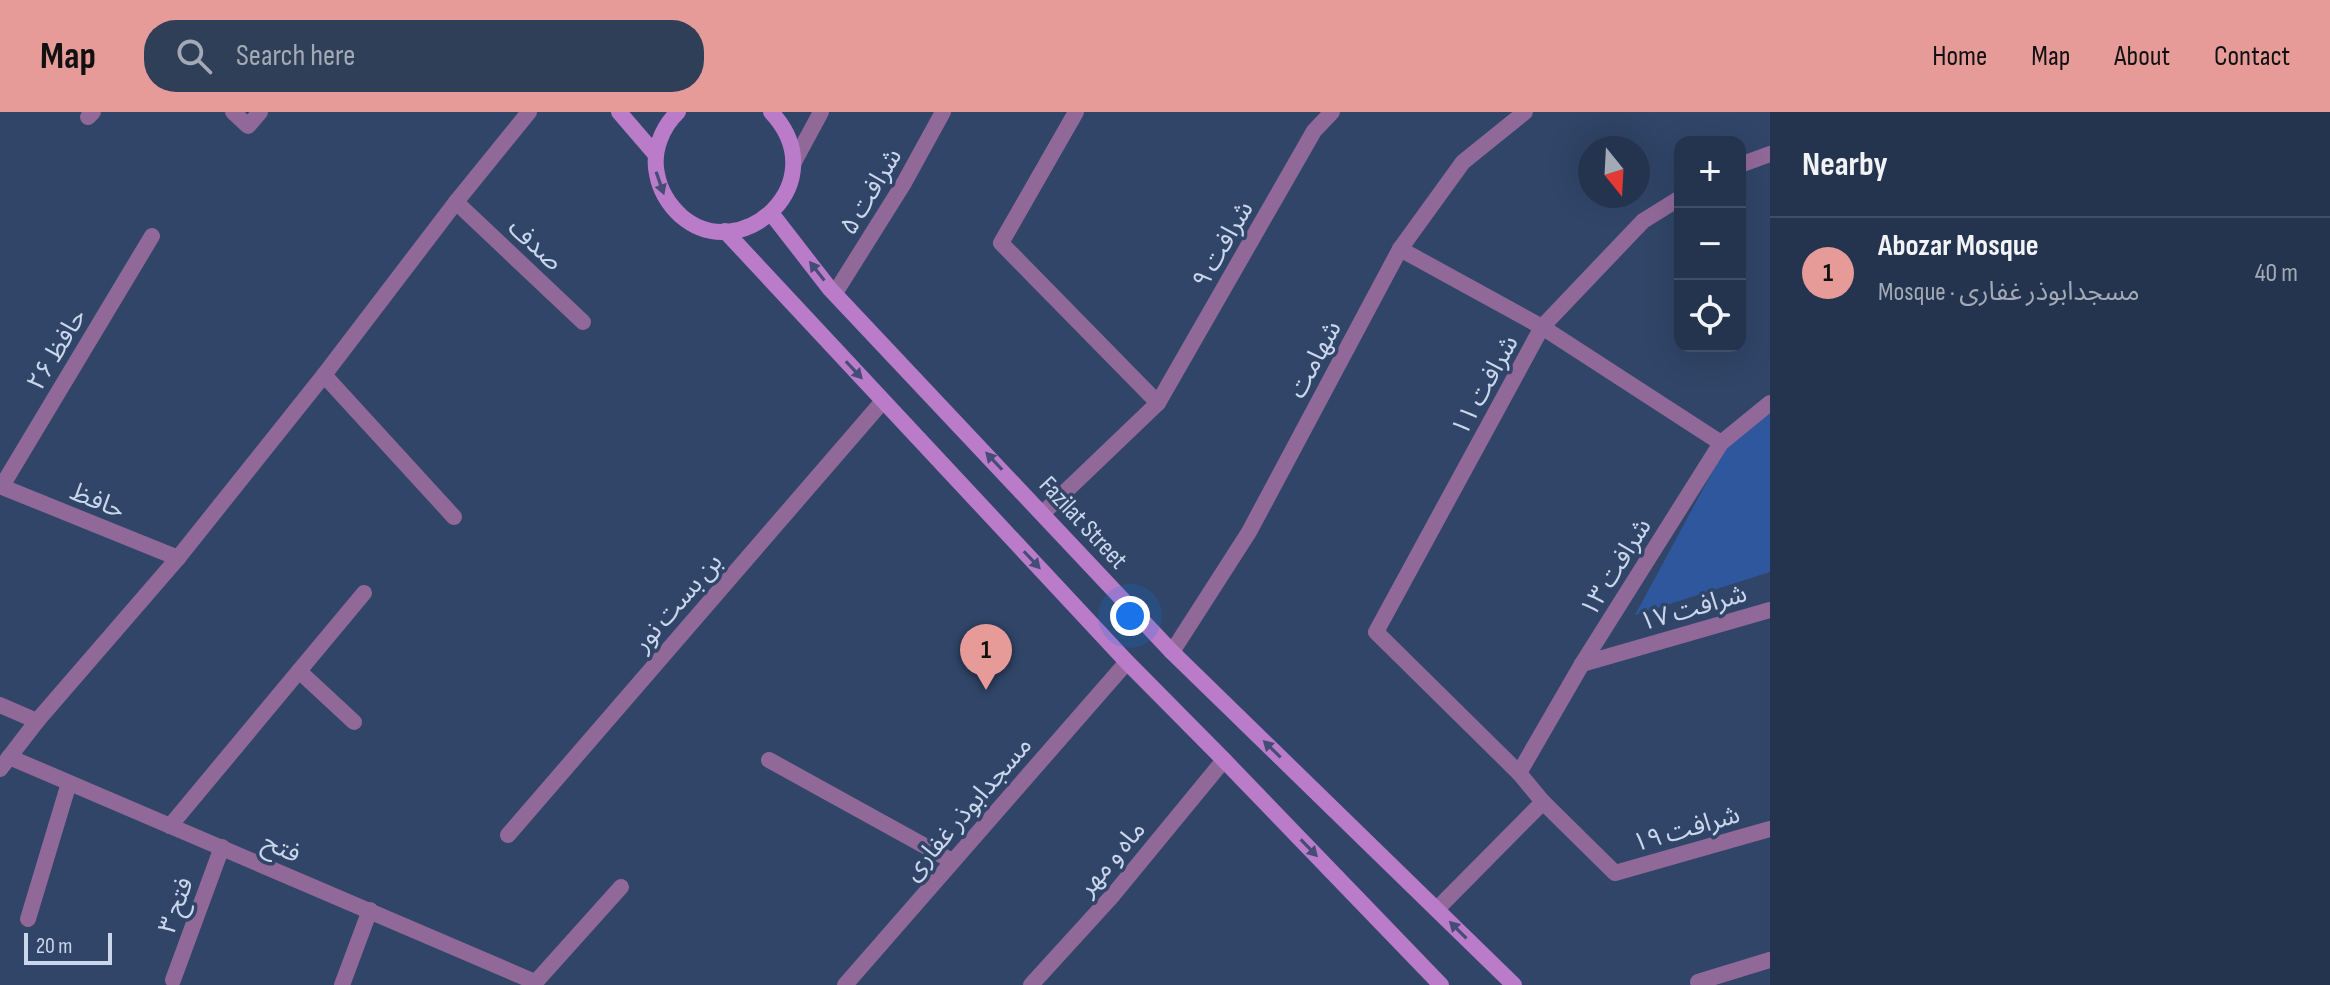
<!DOCTYPE html>
<meta charset="utf-8">
<style>
:root{--surface:#24344e;--page:#303f58;--text:#f1f3f6;--muted:#a3aab6;--line:#414f66;--accent:#e69b98}
body{margin:0;font-family:"Sofia Sans Condensed","Noto Sans Arabic",sans-serif;background:var(--page);color:var(--text)}
.controls{position:absolute;right:24px;top:24px;display:grid;overflow:hidden;border-radius:16px;box-shadow:0 8px 32px #0002}
.controls button{width:72px;height:72px;display:grid;place-items:center;padding:0;border:0;border-bottom:2px solid var(--line);background:var(--surface);color:var(--text);font:40px sans-serif}
.compass{position:absolute;left:1578px;top:24px;width:72px;height:72px;border-radius:50%;background:var(--surface);box-shadow:0 8px 32px #0002;rotate:162deg}
.scale{position:absolute;left:24px;bottom:20px;width:88px;box-sizing:border-box;padding-left:8px;border:4px solid #c9d6eb;border-top:0;font-size:22px;line-height:28px;white-space:nowrap;color:#c9d6eb;-webkit-text-stroke:6px #304568;paint-order:stroke}
.you{position:absolute;left:1130px;top:504px;width:28px;height:28px;margin:-20px;border:6px solid #fff;border-radius:50%;background:#1a73e8;box-shadow:0 0 0 12px #1a73e833}
.badge{display:grid;place-items:center;width:52px;height:52px;border-radius:50%;background:var(--accent);color:#111;font-size:26px;font-weight:700}
.pin{position:absolute;translate:-50% -66px;filter:drop-shadow(0 2px 4px #0008)}
.pin::after{content:'';position:absolute;top:42px;width:28px;height:24px;background:inherit;clip-path:polygon(0 0,100% 0,50% 100%)}
.list{margin:0;padding:0;list-style:none}
h2{display:flex;justify-content:space-between;align-items:center;height:104px;margin:0;padding:0 32px;font-size:34px}
h2 small{font-size:26px;font-weight:400;color:var(--muted)}
.list li{display:grid;grid-template-columns:52px 1fr auto;gap:24px;align-items:center;box-sizing:border-box;height:112px;padding:0 32px;border-top:2px solid var(--line)}
.list b{display:block;font-size:30px;white-space:nowrap}
.list p{margin:0;font-size:26px;white-space:nowrap;color:var(--muted)}
.list em{font-size:26px;font-style:normal;color:var(--muted)}
.icon{flex:none;width:44px;height:44px;fill:none;stroke:currentColor;stroke-width:2;stroke-linecap:round;stroke-linejoin:round}
.map{position:relative;flex:none;width:1770px;height:873px;overflow:hidden}
header{display:flex;align-items:center;gap:48px;box-sizing:border-box;height:112px;padding:0 40px;background:var(--accent);color:#111}
header strong{font-size:38px}
nav{display:flex;gap:44px;margin-inline-start:auto;font-size:28px}
.search{width:560px;height:72px;background:var(--page);display:flex;align-items:center;gap:20px;box-sizing:border-box;padding:0 28px;border-radius:32px;color:var(--muted);font-size:30px}
main{display:flex}
aside{flex:1;background:var(--surface)}
.map>svg:first-child{display:block}
.green{fill:#2e579d}
.lines{fill:none;stroke-linecap:round;stroke-linejoin:round}
.minor{stroke:#916999;stroke-width:16}
.tertiary{stroke:#916999;stroke-width:16}
.secondary{stroke:#ba7bc8;stroke-width:16}
.oneway{fill:#454d76}
.labels{text-anchor:middle;stroke-width:7;stroke-linejoin:round;paint-order:stroke}
.street-label{font-size:26px;fill:#c9d6eb;stroke:#304568}
</style>
<header>
<strong>Map</strong>
<div class="search"><svg class="icon" aria-label="search" viewBox="0 0 24 24"><circle cx="10" cy="10" r="6"/><path d="M15 15l6 6"/></svg>Search here</div>
<nav><a>Home</a><a>Map</a><a>About</a><a>Contact</a></nav>
</header>
<main>
<div class="map">
<svg width="1770" height="873" viewBox="0 0 1770 873">
<rect width="100%" height="100%" fill="#304568"/>
<polygon class="green" points="1770,284 1770,460 1635,503 1723,340"/>
<g class="lines">
<g class="minor">
<polyline points="233,0 248,14 260,0"/>
<polyline points="1076,0 1001,131 1158,291"/>
<polyline points="88,5 93,0"/>
<polyline points="1740,53 1770,42"/>
<polyline points="1680,86 1643,109 1542,215 1376,520 1519,661 1543,690 1615,761 1770,717"/>
<polyline points="456,90 583,210"/>
<polyline points="1400,137 1542,215 1721,331"/>
<polyline points="835,181 904,71 943,0"/>
<polyline points="324,263 454,405"/>
<polyline points="2,374 152,124"/>
<polyline points="1043,401 1158,291 1314,19 1332,0"/>
<polyline points="1172,540 1249,420 1400,137 1463,50 1525,0"/>
<polyline points="1582,552 1770,498"/>
<polyline points="299,559 354,610"/>
<polyline points="0,593 37,609"/>
<polyline points="9,645 535,870"/>
<polyline points="769,648 952,749"/>
<polyline points="1519,661 1582,552 1721,331 1770,291"/>
<polyline points="170,714 364,481"/>
<polyline points="508,723 883,289"/>
<polyline points="1437,797 1543,690"/>
<polyline points="28,807 69,671"/>
<polyline points="173,868 222,735"/>
<polyline points="1698,870 1770,848"/>
<polyline points="342,873 370,798"/>
<polyline points="533,873 621,775"/>
<polyline points="845,873 1127,550"/>
<polyline points="1031,873 1113,783 1224,648"/>
</g>
<g class="tertiary">
<polyline points="794,50 821,0"/>
<polyline points="0,374 178,446"/>
<polyline points="0,657 37,609 178,446 324,263 456,90 529,0"/>
</g>
<g class="secondary">
<polyline points="619,0 656,43"/>
<path d="M678,0C662,15 652,40 657,62C660,79 668,92 681,104C741,156 837,70 771,0"/>
<polyline points="771,101 830,177 1172,540 1514,873"/>
<polyline points="725,119 1127,550 1224,648 1441,873"/>
</g>
</g>
<defs><path id="oneway-solid" d="M-6-.8H1V-3.2L6.5 0L1 3.2V.8H-6Z" transform="scale(2)"/></defs>
<g class="oneway">
<use href="#oneway-solid" transform="translate(660 71) rotate(71)"/>
<use href="#oneway-solid" transform="translate(817 159) rotate(-128)"/>
<use href="#oneway-solid" transform="translate(854 258) rotate(47)"/>
<use href="#oneway-solid" transform="translate(994 349) rotate(-133)"/>
<use href="#oneway-solid" transform="translate(1032 448) rotate(47)"/>
<use href="#oneway-solid" transform="translate(1272 637) rotate(-136)"/>
<use href="#oneway-solid" transform="translate(1309 736) rotate(46)"/>
<use href="#oneway-solid" transform="translate(1458 818) rotate(-135)"/>
</g>
<g class="labels">
<g class="street-label">
<text transform="translate(870 79) rotate(-59)" y="9">شرافت ۵</text>
<text transform="translate(536 132) rotate(43)" y="9">صدف</text>
<text transform="translate(1222 132) rotate(-60)" y="9">شرافت ۹</text>
<text transform="translate(56 237) rotate(-59)" y="9">حافظ ۲۶</text>
<text transform="translate(1314 247) rotate(-62)" y="9">شهامت</text>
<text transform="translate(1484 273) rotate(-61)" y="9">شرافت ۱۱</text>
<text transform="translate(98 388) rotate(22)" y="9">حافظ</text>
<text transform="translate(1084 410) rotate(47)" y="9">Fazilat Street</text>
<text transform="translate(1615 455) rotate(-58)" y="9">شرافت ۱۳</text>
<text transform="translate(677 490) rotate(-49)" y="9">بن بست نور</text>
<text transform="translate(1693 495) rotate(-16)" y="9">شرافت ۱۷</text>
<text transform="translate(967 696) rotate(-49)" y="9">مسجدابوذر غفاری</text>
<text transform="translate(1686 716) rotate(-16)" y="9">شرافت ۱۹</text>
<text transform="translate(282 735) rotate(23)" y="9">فتح</text>
<text transform="translate(1111 746) rotate(-50)" y="9">ماه و مهر</text>
<text transform="translate(175 793) rotate(-70)" y="9">فتح ۳</text>
</g>
</g>
</svg>
<div class="controls">
<button>+</button>
<button>−</button>
<button><svg class="icon" aria-label="locate" viewBox="0 0 24 24"><circle cx="12" cy="12" r="6"/><path d="M12 2v4M12 18v4M2 12h4M18 12h4"/></svg></button>
</div>
<svg class="compass" viewBox="-18 -18 36 36"><path d="M0-13l5 13h-10z" fill="#e53935"/><path d="M0 13l5-13h-10z" fill="#a3aab6"/></svg>
<div class="scale">20 m</div>
<div class="you"></div>
<div class="pin badge" style="left:986px;top:578px">1</div>
</div>
<aside>
<h2>Nearby<small></small></h2>
<ul class="list">
<li><span class="badge">1</span><div><b>Abozar Mosque</b><p>Mosque · مسجدابوذر غفاری</p></div><em>40 m</em></li>
</ul>
</aside>
</main>
